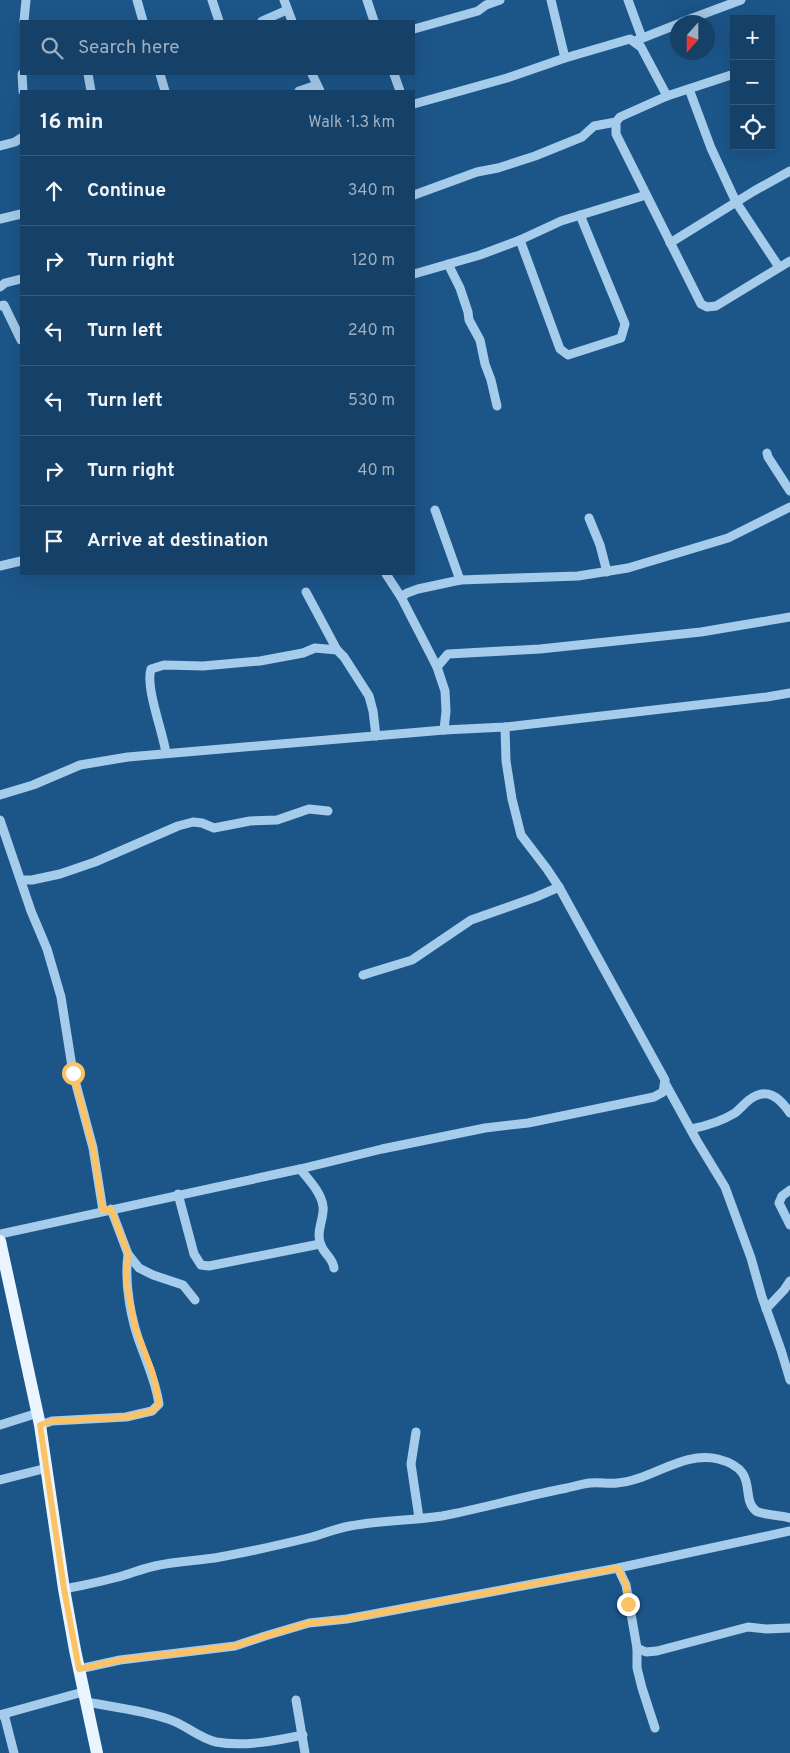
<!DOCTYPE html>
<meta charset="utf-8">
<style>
:root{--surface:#154067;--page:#224b70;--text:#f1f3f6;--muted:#9dafc0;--line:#34597b}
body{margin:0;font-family:Overpass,sans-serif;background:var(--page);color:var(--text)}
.controls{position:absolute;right:15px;top:15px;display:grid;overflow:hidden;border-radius:0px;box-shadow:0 5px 20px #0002}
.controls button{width:45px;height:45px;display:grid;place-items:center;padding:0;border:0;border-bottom:1px solid var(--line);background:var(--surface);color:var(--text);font:25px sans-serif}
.compass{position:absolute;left:670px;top:15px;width:45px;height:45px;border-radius:50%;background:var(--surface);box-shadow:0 5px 20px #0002;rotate:201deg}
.stop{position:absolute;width:15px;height:15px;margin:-11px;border:4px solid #fdc263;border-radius:50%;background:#fff}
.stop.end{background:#fdc263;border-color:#fff;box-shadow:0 1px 5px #0008}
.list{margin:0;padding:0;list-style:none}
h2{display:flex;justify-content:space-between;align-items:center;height:65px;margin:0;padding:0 20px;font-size:21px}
h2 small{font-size:16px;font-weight:400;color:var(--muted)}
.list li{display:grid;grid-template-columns:32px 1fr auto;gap:15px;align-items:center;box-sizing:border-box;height:70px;padding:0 20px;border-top:1px solid var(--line)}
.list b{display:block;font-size:19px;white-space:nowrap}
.list em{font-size:16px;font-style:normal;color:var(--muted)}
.icon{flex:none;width:28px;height:28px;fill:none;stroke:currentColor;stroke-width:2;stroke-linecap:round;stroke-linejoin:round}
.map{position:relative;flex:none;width:790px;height:1753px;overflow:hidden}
.search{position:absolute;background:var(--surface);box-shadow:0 5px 20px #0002;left:20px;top:20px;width:395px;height:55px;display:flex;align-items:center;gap:12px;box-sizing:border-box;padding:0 18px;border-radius:0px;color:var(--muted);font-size:19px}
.panel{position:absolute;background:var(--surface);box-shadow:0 5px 20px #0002;left:20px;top:90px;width:395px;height:485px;border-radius:0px}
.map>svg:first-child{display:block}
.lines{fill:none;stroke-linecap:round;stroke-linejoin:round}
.minor{stroke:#a6ccec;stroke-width:9}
.major{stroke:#ebf5ff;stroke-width:12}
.route{stroke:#fdc263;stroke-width:6}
</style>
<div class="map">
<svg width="790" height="1753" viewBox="0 0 790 1753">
<rect width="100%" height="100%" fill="#1c5689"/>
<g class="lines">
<g class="minor">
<polyline points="137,0 143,21"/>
<polyline points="212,0 219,21"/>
<polyline points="284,0 292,21"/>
<polyline points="367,0 374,21"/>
<polyline points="551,0 565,58"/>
<polyline points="628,0 642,38"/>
<polyline points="24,21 26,0"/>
<polyline points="262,21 287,10"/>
<polyline points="682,22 741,0"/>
<polyline points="414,29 478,11 486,5 500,0"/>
<polyline points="635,41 678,24"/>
<polyline points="22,74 23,91"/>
<polyline points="88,74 91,91"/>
<polyline points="160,74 165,91"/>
<polyline points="312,74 320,91"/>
<polyline points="394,74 400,91"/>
<polyline points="734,74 667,96 620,117 616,122 616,134 701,304 707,307 716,306 790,261"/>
<polyline points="689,89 711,148 736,202 779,267"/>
<polyline points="299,91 317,85"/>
<polyline points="414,104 507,78 565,58 630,39 641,47 667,96"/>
<polyline points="0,146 15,142 21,138"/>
<polyline points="414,195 477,172 498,168 535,156 582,137 594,126 616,122"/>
<polyline points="0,219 21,214"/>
<polyline points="520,240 560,349 568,355 621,338 625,324 580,215"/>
<polyline points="670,243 754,191 790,171"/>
<polyline points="448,264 460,288 468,312 469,320 480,340 485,364 491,380 497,406"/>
<polyline points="414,274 480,255 520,240 561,221 646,195"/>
<polyline points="0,287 5,283 21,279"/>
<polyline points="0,306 4,305 6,309 21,340"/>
<polyline points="767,453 768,457 790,491"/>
<polyline points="435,510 460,580"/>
<polyline points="589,518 600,545 607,572"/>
<polyline points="0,566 21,561"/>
<polyline points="386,574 401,597 437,667 445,691 446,711 444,730"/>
<polyline points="306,592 337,650"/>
<polyline points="401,597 407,593 418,589 460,580 578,576 628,568 728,538 790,507"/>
<polyline points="437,667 448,654 540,649 701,632 790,617"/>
<path d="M166,753C163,732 145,687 151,669L164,665L203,666L260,661L303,653L315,648L337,650L344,657L369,696L373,711L376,736"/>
<polyline points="0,795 33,785 80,765 128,757 444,730 505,727 767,697 790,693"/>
<polyline points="0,820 31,911 47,949 61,997 73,1073 93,1148 103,1211"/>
<polyline points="21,880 32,880 60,874 95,862 178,826 193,822 202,823 214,828 250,821 277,820 309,809 328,811"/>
<polyline points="363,975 412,960 471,920 536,897 559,887 547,869 521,835 512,799 506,761 505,727"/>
<polyline points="665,1083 697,1141 725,1187 751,1258 762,1297 781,1350 790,1380"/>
<path d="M691,1129C706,1126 722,1121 735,1113C740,1109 744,1104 749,1100C767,1086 780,1098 790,1113"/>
<path d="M300,1169C308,1179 321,1192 323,1206C325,1217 315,1232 321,1245C324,1254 333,1258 334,1268"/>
<polyline points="790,1190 782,1196 779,1203 790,1225"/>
<polyline points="178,1194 194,1254 201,1265 209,1266 320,1244"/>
<polyline points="111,1209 128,1254 139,1268 153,1275 183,1285 195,1300"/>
<polyline points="0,1234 300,1169 382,1149 485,1128 528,1123 654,1097 663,1092 665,1080 559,887"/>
<polyline points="766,1309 784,1290 790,1281"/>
<polyline points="0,1425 38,1413"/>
<path d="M40,1425L52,1421L126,1417L152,1411L159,1404C156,1383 149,1368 142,1349C131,1321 124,1284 128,1254"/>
<polyline points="416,1432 411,1464 419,1518"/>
<polyline points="0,1480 47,1468"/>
<polyline points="618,1568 626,1585 637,1648 646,1652 657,1651 748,1627 766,1629 790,1628"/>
<path d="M64,1589C85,1585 105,1581 125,1575C135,1572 145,1568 155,1566C176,1561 198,1561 220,1557C249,1552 279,1545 308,1538C320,1535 332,1530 345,1527C377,1520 410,1521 442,1516C484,1508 525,1496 567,1488C575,1486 582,1484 590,1483C599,1482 608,1484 617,1483C650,1481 684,1450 718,1459C761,1470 739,1497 756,1511C762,1515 781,1515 790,1518"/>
<polyline points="637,1648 637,1668 642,1688 655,1728"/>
<polyline points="79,1669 120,1660 235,1646 265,1636 309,1623 347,1619 618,1568 790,1531"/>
<polyline points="296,1700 305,1753"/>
<path d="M86,1702C113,1707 142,1710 168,1719C185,1724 198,1738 216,1742C244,1747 275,1741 303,1735"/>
<polyline points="4,1714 14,1753"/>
<polyline points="0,1715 83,1692"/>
</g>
<polyline class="major" points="0,1241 40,1425 64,1589 75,1650 97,1753"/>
</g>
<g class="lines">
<polyline class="route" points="73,1073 93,1148 103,1211 111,1209 128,1254 126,1281 135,1327 152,1371 156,1387 159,1404 152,1411 126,1417 52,1421 40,1425 64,1589 79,1669 120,1660 235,1646 265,1636 309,1623 347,1619 618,1568 626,1585 628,1604"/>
</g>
</svg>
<div class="controls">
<button>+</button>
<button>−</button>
<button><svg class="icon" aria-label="locate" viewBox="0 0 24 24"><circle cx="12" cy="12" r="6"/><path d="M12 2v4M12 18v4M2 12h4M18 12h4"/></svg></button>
</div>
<svg class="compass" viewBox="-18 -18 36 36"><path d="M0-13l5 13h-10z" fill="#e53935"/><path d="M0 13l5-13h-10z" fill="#9dafc0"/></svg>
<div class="stop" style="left:73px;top:1073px"></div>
<div class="stop end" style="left:628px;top:1604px"></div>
<div class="search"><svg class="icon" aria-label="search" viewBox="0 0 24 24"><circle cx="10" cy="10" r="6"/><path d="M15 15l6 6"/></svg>Search here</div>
<section class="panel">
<h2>16 min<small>Walk · 1.3 km</small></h2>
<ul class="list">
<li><svg class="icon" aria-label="ahead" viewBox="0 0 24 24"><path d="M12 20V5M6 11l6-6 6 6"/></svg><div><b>Continue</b></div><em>340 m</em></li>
<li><svg class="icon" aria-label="right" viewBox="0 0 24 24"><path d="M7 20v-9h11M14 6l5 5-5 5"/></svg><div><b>Turn right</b></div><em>120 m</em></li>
<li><svg class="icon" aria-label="left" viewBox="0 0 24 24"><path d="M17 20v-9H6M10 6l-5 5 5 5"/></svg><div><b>Turn left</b></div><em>240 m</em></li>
<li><svg class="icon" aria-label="left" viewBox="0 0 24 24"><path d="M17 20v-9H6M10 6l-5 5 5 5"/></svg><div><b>Turn left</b></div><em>530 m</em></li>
<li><svg class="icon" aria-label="right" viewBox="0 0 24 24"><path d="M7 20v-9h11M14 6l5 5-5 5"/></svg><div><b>Turn right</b></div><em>40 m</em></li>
<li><svg class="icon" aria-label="arrive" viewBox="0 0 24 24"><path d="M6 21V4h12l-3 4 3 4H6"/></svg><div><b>Arrive at destination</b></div></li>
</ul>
</section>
</div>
